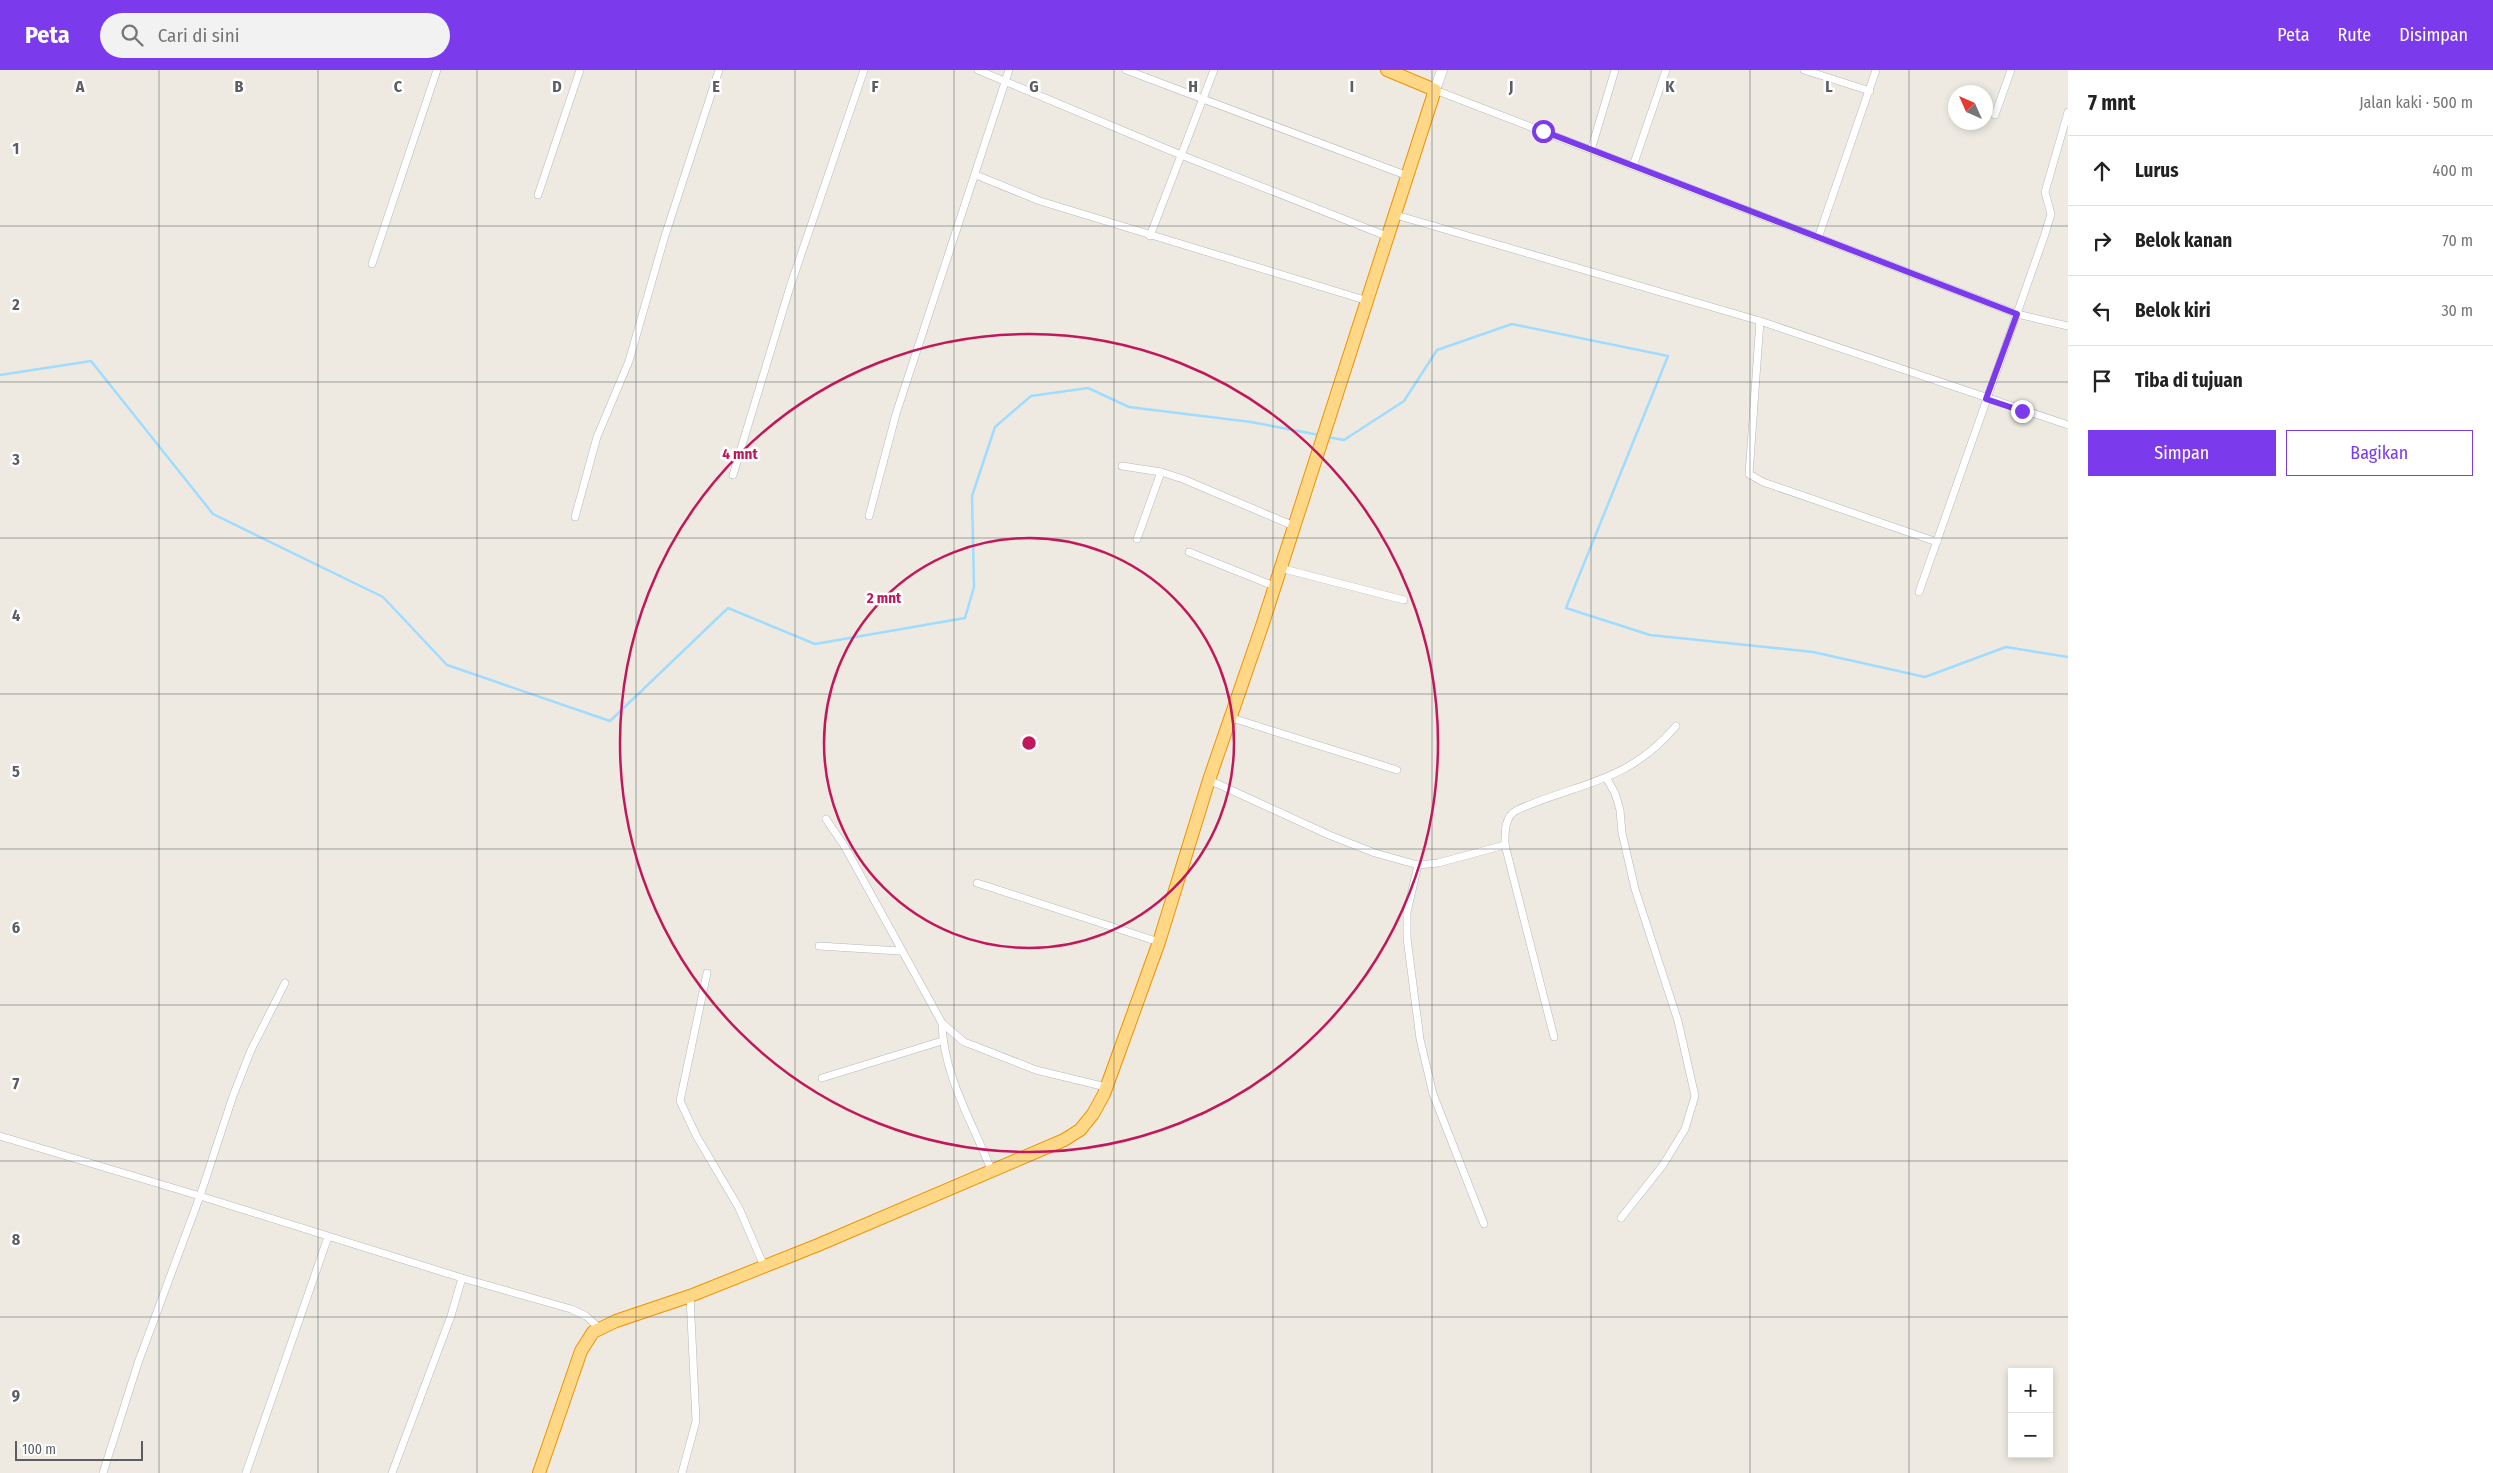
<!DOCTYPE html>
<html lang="id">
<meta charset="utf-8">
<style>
:root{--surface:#fff;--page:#f2f2f2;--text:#222;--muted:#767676;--line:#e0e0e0;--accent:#7c3aed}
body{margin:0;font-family:"Fira Sans Condensed",sans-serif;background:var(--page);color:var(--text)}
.controls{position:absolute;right:15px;bottom:15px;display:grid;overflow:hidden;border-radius:0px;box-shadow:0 2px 8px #0003}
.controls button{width:45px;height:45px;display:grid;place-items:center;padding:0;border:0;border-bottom:1px solid var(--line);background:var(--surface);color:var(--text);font:25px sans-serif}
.compass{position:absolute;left:1948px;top:15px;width:45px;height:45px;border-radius:50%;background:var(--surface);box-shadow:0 2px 8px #0003;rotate:315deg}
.scale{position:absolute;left:15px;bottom:12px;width:128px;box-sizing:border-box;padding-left:5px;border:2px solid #5a5e63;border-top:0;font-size:14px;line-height:18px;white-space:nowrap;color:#5a5e63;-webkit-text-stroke:4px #fff;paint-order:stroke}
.stop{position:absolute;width:15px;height:15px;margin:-11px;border:4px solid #7c3aed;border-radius:50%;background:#fff}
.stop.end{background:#7c3aed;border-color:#fff;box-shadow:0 1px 5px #0008}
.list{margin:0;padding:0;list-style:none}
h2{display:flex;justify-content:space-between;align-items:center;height:65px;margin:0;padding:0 20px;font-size:21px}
h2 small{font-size:16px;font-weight:400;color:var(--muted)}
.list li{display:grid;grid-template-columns:32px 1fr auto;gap:15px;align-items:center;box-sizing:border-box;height:70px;padding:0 20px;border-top:1px solid var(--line)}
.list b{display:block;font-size:19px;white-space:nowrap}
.list em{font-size:16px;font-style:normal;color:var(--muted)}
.actions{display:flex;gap:10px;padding:15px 20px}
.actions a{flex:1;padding:11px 0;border:1px solid var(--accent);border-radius:0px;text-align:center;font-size:18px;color:var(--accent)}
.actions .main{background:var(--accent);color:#fff}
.icon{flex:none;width:28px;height:28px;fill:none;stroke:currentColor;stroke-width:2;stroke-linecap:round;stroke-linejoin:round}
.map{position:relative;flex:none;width:2068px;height:1403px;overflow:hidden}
header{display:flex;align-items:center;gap:30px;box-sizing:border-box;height:70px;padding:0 25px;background:var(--accent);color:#fff}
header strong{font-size:24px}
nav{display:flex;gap:28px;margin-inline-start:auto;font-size:18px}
.search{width:350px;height:45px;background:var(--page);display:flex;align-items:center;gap:12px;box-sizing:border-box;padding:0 18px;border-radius:28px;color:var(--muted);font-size:19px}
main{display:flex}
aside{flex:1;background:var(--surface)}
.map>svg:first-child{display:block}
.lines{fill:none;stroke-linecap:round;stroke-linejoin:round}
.stream{stroke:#a0dcff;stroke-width:2.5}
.street-casing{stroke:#b4b8bd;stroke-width:8}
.secondary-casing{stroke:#b5b9bf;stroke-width:11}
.highway-casing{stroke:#ef9200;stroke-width:14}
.street{stroke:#fff;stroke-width:7}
.secondary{stroke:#fff;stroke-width:10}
.highway{stroke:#ffd887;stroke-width:12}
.route{stroke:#7c3aed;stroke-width:6}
.grid{fill:none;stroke:#5a5e63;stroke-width:1;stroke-opacity:0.55}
.ring{fill:none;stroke:#c2185b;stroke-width:2.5}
.grid-label{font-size:16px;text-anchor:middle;font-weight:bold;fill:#5a5e63;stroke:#fff;stroke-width:5;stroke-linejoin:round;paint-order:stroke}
.centre{fill:#c2185b;stroke:#fff;stroke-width:2.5}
.ring-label{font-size:15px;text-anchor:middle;font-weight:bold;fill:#c2185b;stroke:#fff;stroke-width:5;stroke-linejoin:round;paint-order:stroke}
</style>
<header>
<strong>Peta</strong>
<div class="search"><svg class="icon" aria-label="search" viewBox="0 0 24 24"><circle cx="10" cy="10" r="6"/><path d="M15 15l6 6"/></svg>Cari di sini</div>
<nav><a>Peta</a><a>Rute</a><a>Disimpan</a></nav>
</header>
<main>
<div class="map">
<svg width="2068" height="1403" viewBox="0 0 2068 1403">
<rect width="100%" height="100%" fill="#eeeae1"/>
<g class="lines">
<g class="stream">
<polyline points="0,305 91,291 213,444 383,527 447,595 610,651 728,538 815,574 965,548 974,517 972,426 995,357 1031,326 1088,318 1129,337 1251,352 1319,365"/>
<polyline points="1327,367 1344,370 1404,331 1437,280 1512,254 1668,286 1566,538 1650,565 1813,582 1925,607 2006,577 2068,587"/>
</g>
<defs>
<g id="street">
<polyline points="978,0 1181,85 1389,167"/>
<polyline points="1126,0 1408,106"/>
<polyline points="1804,0 1870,21"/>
<polyline points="1435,20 2017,244 2068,256"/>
<polyline points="1995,45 2011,0"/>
<polyline points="1591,80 1615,0"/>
<polyline points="1633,96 1666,0"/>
<polyline points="976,105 1040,131 1368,231"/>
<polyline points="538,125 580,0"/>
<polyline points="1396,145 1760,251 2068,355"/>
<polyline points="1150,166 1214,0"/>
<polyline points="1818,168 1876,0"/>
<polyline points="372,194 437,0"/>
<polyline points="1760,251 1749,404 1763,412 1937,472"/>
<polyline points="1122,396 1161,402 1183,409 1294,456"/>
<polyline points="733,405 790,217 864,0"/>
<polyline points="869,446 896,344 1009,0"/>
<polyline points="575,447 597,367 629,291 664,169 719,0"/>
<polyline points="1137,469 1161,402"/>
<polyline points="1189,482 1274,516"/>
<polyline points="1280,498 1404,530"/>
<polyline points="1919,522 2045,164 2051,144 2045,122 2068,42"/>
<polyline points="1232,648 1397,700"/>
<polyline points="1607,709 1615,723 1620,740 1622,763 1635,819 1678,951 1695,1026 1685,1059 1663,1095 1621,1148"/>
<polyline points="1209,710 1329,765 1375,783 1418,795 1438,793 1505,775"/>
<path d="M826,749L845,777L942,953C943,1005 973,1053 992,1102"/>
<polyline points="1418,795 1407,842 1407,868 1420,969 1433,1024 1484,1154"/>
<polyline points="977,813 1159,872"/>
<polyline points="819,876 900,881"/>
<polyline points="707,903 680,1031 697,1067 739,1138 764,1196"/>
<polyline points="942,953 964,972 975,976 1036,1000 1106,1017"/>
<path d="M1554,967L1505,775C1505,762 1504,747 1517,740C1580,712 1628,713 1676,656"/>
<polyline points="822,1008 942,971"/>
<polyline points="0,1066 200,1126 233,1026 251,980 285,913"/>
<polyline points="103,1403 138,1293 200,1126 462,1208 571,1239 586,1246 599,1258"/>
<polyline points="246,1403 328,1167"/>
<polyline points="392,1403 451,1246 462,1208"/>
<polyline points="682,1403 696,1351 690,1226"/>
</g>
<polyline id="secondary" points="1435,20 1442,0"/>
<polyline id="highway" points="539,1403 581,1281 593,1262 616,1251 690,1226 818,1175 1064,1070 1080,1060 1093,1044 1104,1024 1159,872 1209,710 1262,556 1435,20 1387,0"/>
</defs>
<use href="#street" class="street-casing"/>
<use href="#secondary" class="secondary-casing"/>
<use href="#highway" class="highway-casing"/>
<use href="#street" class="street"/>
<use href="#secondary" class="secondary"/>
<use href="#highway" class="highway"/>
</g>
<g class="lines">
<polyline class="route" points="1543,61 2017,244 1986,329 2022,341"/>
</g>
<path class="grid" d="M159,0V1403M318,0V1403M477,0V1403M636,0V1403M795,0V1403M954,0V1403M1114,0V1403M1273,0V1403M1432,0V1403M1591,0V1403M1750,0V1403M1909,0V1403M0,156H2068M0,312H2068M0,468H2068M0,624H2068M0,779H2068M0,935H2068M0,1091H2068M0,1247H2068"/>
<g class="ring">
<circle cx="1029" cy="673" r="205"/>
<circle cx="1029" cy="673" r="409"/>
</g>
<g class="grid-label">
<text x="80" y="22">A</text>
<text x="239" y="22">B</text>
<text x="398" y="22">C</text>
<text x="557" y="22">D</text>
<text x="716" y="22">E</text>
<text x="875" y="22">F</text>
<text x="1034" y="22">G</text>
<text x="1193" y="22">H</text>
<text x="1352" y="22">I</text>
<text x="1511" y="22">J</text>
<text x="1670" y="22">K</text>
<text x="1829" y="22">L</text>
<text x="16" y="84">1</text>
<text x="16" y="240">2</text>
<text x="16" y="395">3</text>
<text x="16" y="551">4</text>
<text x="16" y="707">5</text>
<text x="16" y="863">6</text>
<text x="16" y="1019">7</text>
<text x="16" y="1175">8</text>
<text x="16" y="1331">9</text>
</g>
<circle cx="1029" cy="673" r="8" class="centre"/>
<g class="ring-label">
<text x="740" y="389">4 mnt</text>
<text x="884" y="533">2 mnt</text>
</g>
</svg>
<div class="controls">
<button>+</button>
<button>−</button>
</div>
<svg class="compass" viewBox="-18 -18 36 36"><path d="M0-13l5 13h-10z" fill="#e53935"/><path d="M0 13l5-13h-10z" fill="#767676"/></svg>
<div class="scale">100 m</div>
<div class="stop" style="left:1543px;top:61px"></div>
<div class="stop end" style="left:2022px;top:341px"></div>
</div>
<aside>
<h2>7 mnt<small>Jalan kaki · 500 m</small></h2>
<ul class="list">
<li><svg class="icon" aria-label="ahead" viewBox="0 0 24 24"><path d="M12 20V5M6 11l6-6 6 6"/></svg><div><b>Lurus</b></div><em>400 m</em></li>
<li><svg class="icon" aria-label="right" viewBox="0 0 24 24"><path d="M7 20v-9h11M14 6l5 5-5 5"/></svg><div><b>Belok kanan</b></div><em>70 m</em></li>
<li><svg class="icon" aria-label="left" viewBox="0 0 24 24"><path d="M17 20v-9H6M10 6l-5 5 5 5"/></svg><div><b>Belok kiri</b></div><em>30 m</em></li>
<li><svg class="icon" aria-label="arrive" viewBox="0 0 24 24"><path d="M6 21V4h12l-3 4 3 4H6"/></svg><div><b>Tiba di tujuan</b></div></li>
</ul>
<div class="actions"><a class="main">Simpan</a><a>Bagikan</a></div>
</aside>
</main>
